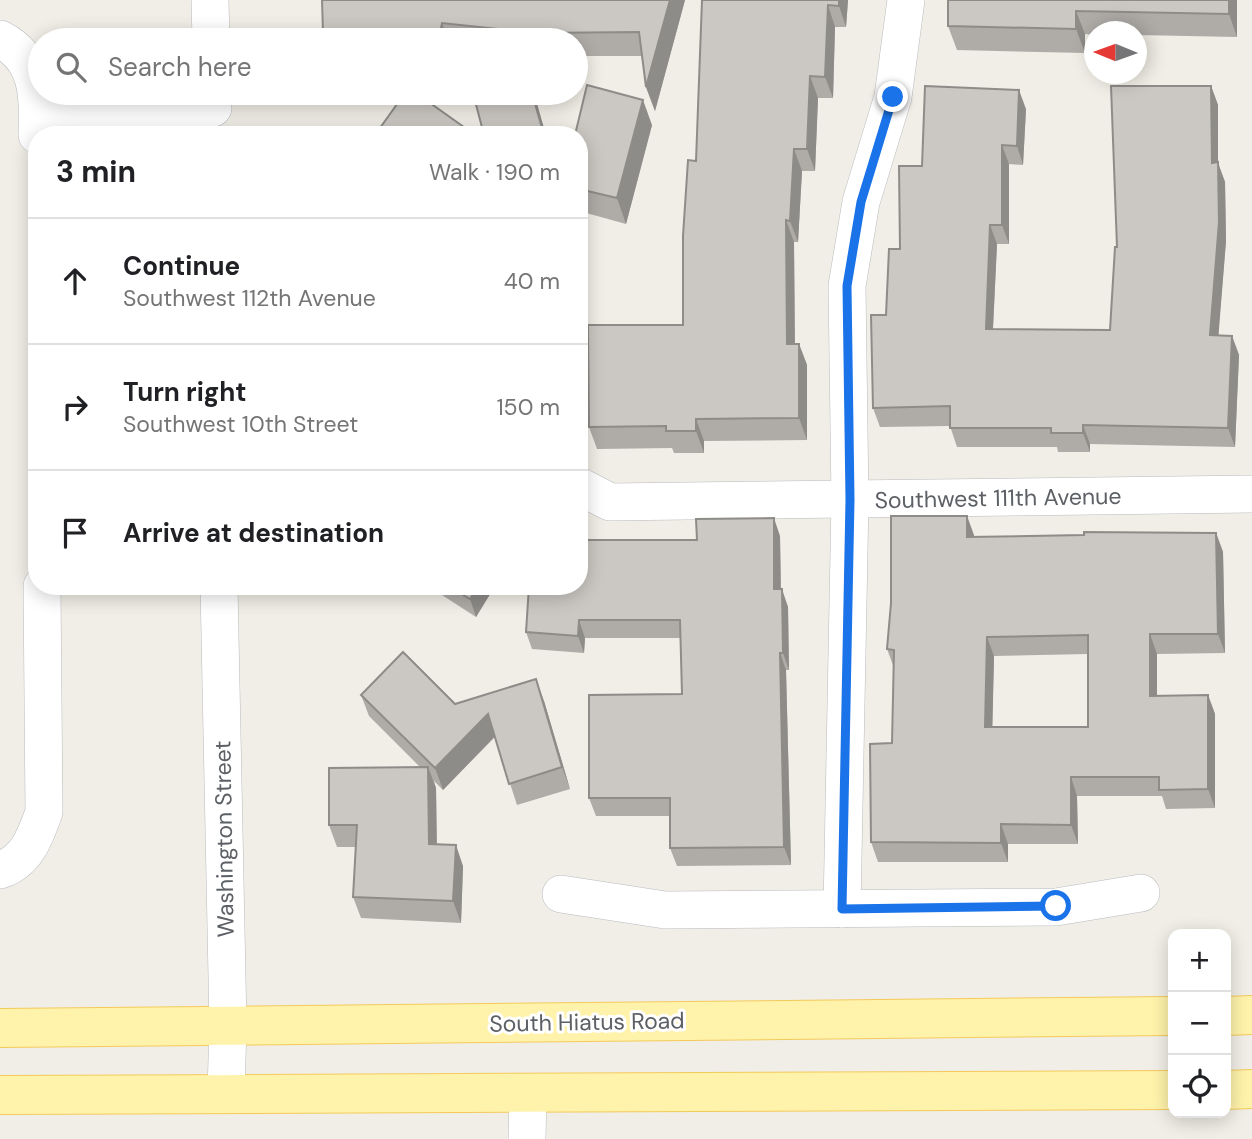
<!DOCTYPE html>
<meta charset="utf-8">
<style>
:root{--surface:#fff;--page:#f6f6f6;--text:#202124;--muted:#757577;--line:#e0e0e0}
body{margin:0;font-family:"DM Sans",sans-serif;background:var(--page);color:var(--text)}
.controls{position:absolute;right:21px;bottom:21px;display:grid;overflow:hidden;border-radius:14px;box-shadow:0 4px 18px #0003}
.controls button{width:63px;height:63px;display:grid;place-items:center;padding:0;border:0;border-bottom:2px solid var(--line);background:var(--surface);color:var(--text);font:35px sans-serif}
.compass{position:absolute;left:1084px;top:21px;width:63px;height:63px;border-radius:50%;background:var(--surface);box-shadow:0 4px 18px #0003;rotate:271deg}
.stop{position:absolute;width:21px;height:21px;margin:-16px;border:5px solid #1a73e8;border-radius:50%;background:#fff}
.stop.end{background:#1a73e8;border-color:#fff;box-shadow:0 2px 7px #0008}
.list{margin:0;padding:0;list-style:none}
h2{display:flex;justify-content:space-between;align-items:center;height:91px;margin:0;padding:0 28px;font-size:30px}
h2 small{font-size:23px;font-weight:400;color:var(--muted)}
.list li{display:grid;grid-template-columns:46px 1fr auto;gap:21px;align-items:center;box-sizing:border-box;height:126px;padding:0 28px;border-top:2px solid var(--line)}
.list b{display:block;font-size:26px;white-space:nowrap}
.list p{margin:0;font-size:23px;white-space:nowrap;color:var(--muted)}
.list em{font-size:23px;font-style:normal;color:var(--muted)}
.icon{flex:none;width:38px;height:38px;fill:none;stroke:currentColor;stroke-width:2;stroke-linecap:round;stroke-linejoin:round}
.map{position:relative;flex:none;width:1252px;height:1139px;overflow:hidden}
.search{position:absolute;background:var(--surface);box-shadow:0 4px 18px #0003;left:28px;top:28px;width:560px;height:77px;display:flex;align-items:center;gap:18px;box-sizing:border-box;padding:0 24px;border-radius:38px;color:var(--muted);font-size:26px}
.panel{position:absolute;background:var(--surface);box-shadow:0 4px 18px #0003;left:28px;top:126px;width:560px;height:469px;border-radius:28px}
.map>svg:first-child{display:block}
.lines{fill:none;stroke-linecap:round;stroke-linejoin:round}
.minor-casing{stroke:#b8bbbf;stroke-width:38}
.major-casing{stroke:#f4ca5a;stroke-width:40}
.minor{stroke:#fff;stroke-width:37}
.major{stroke:#fff2ab;stroke-width:38}
.wall{fill:#afaca8;fill-rule:evenodd}
.shaded-wall{fill:#8e8c88}
.building{fill:#cbc8c3;stroke:#8e8c88;stroke-width:2;fill-rule:evenodd}
.route{stroke:#1a73e8;stroke-width:9}
.labels{text-anchor:middle;stroke-width:6;stroke-linejoin:round;paint-order:stroke}
.street-label{font-size:23px;fill:#5d6166;stroke:#fff}
</style>
<div class="map">
<svg width="1252" height="1139" viewBox="0 0 1252 1139">
<rect width="100%" height="100%" fill="#f0eee6"/>
<g class="lines">
<defs>
<g id="minor">
<polyline points="210,0 211,40"/>
<path d="M0,39C39,59 38,95 37,135"/>
<polyline points="38,111 213,108"/>
<polyline points="579,486 610,502 1252,494"/>
<polyline points="219,586 228,1026 226,1092"/>
<path d="M0,870C27,861 35,837 44,812L42,586"/>
<polyline points="561,894 665,910 1056,907 1141,893"/>
<polyline points="842,909 850,500 847,286 861,202 893,97 906,0"/>
<polyline points="527,1139 528,1094"/>
</g>
<g id="major">
<polyline points="1226,1016 1252,1015"/>
<polyline points="0,1028 1173,1016"/>
<polyline points="1226,1090 1252,1089"/>
<polyline points="0,1095 1173,1090"/>
</g>
</defs>
<use href="#minor" class="minor-casing"/>
<use href="#major" class="major-casing"/>
<use href="#minor" class="minor"/>
<use href="#major" class="major"/>
</g>
<g class="wall">
<polygon points="685,0 655,111 646,87 642,56 576,56 576,40 325,40 323,33"/>
<polygon points="702,0 848,0 846,27 835,27 833,98 818,98 815,171 802,171 798,242 794,242 795,344 799,344 807,365 807,440 704,441 704,453 674,453 672,448 597,449 589,427 683,325 696,161"/>
<polygon points="948,0 1237,0 1237,37 1137,35 1137,32 1095,32 1095,35 1085,34 1085,53 957,50 948,26"/>
<polygon points="1211,86 1218,105 1218,163 1225,182 1226,241 1218,336 1232,336 1239,355 1235,447 1090,444 1090,452 1058,452 1057,447 957,447 950,426 880,427 873,408 886,315 900,249 922,166 1026,109 1023,165 1009,164 1009,244 997,244 993,329 1110,330 1117,247"/>
<polygon points="652,125 626,224 579,211 579,135"/>
<path d="M967,516L974,537L1216,533L1223,552L1225,653L1157,654V696L1208,695L1215,714V808L1166,809L1162,796H1077L1078,844H1008V862H878L871,842L892,743L894,668L887,649ZM1088,654V727H992L994,656Z"/>
<polygon points="780,536 781,589 788,607 789,670 786,670 791,865 677,866 670,848 670,816 596,816 589,798 682,694 681,638 585,638 584,653 532,649 526,632 587,540 697,540"/>
<polygon points="428,586 495,586 476,617"/>
<polygon points="361,695 455,704 544,701 570,789 517,805 495,737 443,790 434,781 436,788 437,844 463,866 461,923 361,918 353,897 356,847 337,847 329,825 420,767 369,716"/>
</g>
<g class="shaded-wall">
<polygon points="670,0 685,0 655,111 646,87"/>
<polygon points="839,0 848,0 846,27 839,6"/>
<polygon points="1229,0 1237,0 1237,37 1229,14"/>
<polygon points="828,5 835,27 833,98 825,77"/>
<polygon points="1076,11 1085,34 1085,53 1076,29"/>
<polygon points="442,23 448,40 443,40 440,33"/>
<polygon points="810,76 818,98 815,171 807,149"/>
<polygon points="1211,86 1218,105 1218,163 1225,182 1226,241 1217,354 1210,335"/>
<polygon points="1019,90 1026,109 1023,165 1017,146"/>
<polygon points="532,93 534,93 546,135 544,135"/>
<polygon points="643,100 652,125 626,224 617,198"/>
<polygon points="1002,145 1009,164 1009,244 1002,225"/>
<polygon points="794,149 802,171 798,242 790,221"/>
<polygon points="786,220 794,242 795,365 787,344"/>
<polygon points="990,225 997,244 992,348 986,329"/>
<polygon points="1232,336 1239,355 1235,447 1228,428"/>
<polygon points="799,344 807,365 807,440 799,418"/>
<polygon points="696,419 704,441 704,453 696,431"/>
<polygon points="1083,425 1090,444 1090,452 1083,433"/>
<polygon points="967,516 974,535 974,556 967,537"/>
<polygon points="774,518 780,536 781,607 774,589"/>
<polygon points="1216,533 1223,552 1225,653 1218,634"/>
<polygon points="478,586 495,586 476,617 470,599"/>
<polygon points="782,589 788,607 789,670 783,653"/>
<polygon points="579,620 585,638 584,653 578,636"/>
<polygon points="1150,634 1157,654 1157,715 1150,696"/>
<polygon points="987,637 994,656 992,746 985,727"/>
<polygon points="780,653 786,670 791,865 784,847"/>
<polygon points="536,679 544,701 570,789 562,767"/>
<polygon points="1208,695 1215,714 1215,808 1208,789"/>
<polygon points="488,714 495,736 443,790 435,768"/>
<polygon points="428,767 436,788 437,865 429,844"/>
<polygon points="1071,777 1077,796 1078,844 1071,825"/>
<polygon points="1001,824 1008,844 1008,862 1001,843"/>
<polygon points="456,845 463,866 461,923 453,901"/>
</g>
<g class="building">
<polygon points="322,0 670,0 646,87 639,32 536,33 442,23 440,33 323,33"/>
<polygon points="702,0 839,0 839,6 828,5 825,77 810,76 807,149 794,149 790,221 786,220 787,344 799,344 799,418 696,419 696,431 666,431 666,426 589,427 588,325 683,325 683,236 688,160 696,161"/>
<polygon points="948,0 1229,0 1229,14 1076,11 1076,29 948,26"/>
<polygon points="587,85 643,100 617,198 579,189 579,135 575,135"/>
<polygon points="925,86 1019,90 1017,146 1002,145 1002,225 990,225 986,329 1110,330 1115,247 1117,247 1111,86 1211,86 1212,163 1218,162 1219,222 1210,335 1232,336 1228,428 1083,425 1083,433 1051,433 1051,428 950,428 950,406 873,408 871,315 886,315 889,249 900,249 899,166 922,166"/>
<polygon points="405,93 416,93 475,135 375,135"/>
<polygon points="473,93 532,93 544,135 484,135"/>
<path d="M891,516H967V537L1084,535V532L1216,533L1218,634H1150V696L1208,695V789L1159,790V777H1071V825L1001,824V843L871,842L870,744L892,743L894,650L887,649L891,603ZM1088,635V727H985L987,637Z"/>
<polygon points="774,518 774,589 782,589 783,653 780,653 784,847 670,848 670,798 589,798 589,695 682,694 680,620 579,620 578,636 526,632 529,586 579,586 579,533 585,533 584,540 697,540 696,519"/>
<polygon points="449,586 478,586 470,599"/>
<polygon points="403,652 455,704 536,679 562,767 509,784 488,714 435,768 361,695"/>
<polygon points="428,767 429,844 456,845 453,901 353,897 357,825 329,825 329,768"/>
</g>
<g class="lines">
<polyline class="route" points="893,97 861,202 847,286 850,500 842,909 1056,906"/>
</g>
<g class="labels">
<g class="street-label">
<text transform="translate(998 498) rotate(-1)" y="8">Southwest 111th Avenue</text>
<text transform="translate(224 839) rotate(-91)" y="8">Washington Street</text>
<text transform="translate(587 1022) rotate(-1)" y="8">South Hiatus Road</text>
</g>
</g>
</svg>
<div class="controls">
<button>+</button>
<button>−</button>
<button><svg class="icon" aria-label="locate" viewBox="0 0 24 24"><circle cx="12" cy="12" r="6"/><path d="M12 2v4M12 18v4M2 12h4M18 12h4"/></svg></button>
</div>
<svg class="compass" viewBox="-18 -18 36 36"><path d="M0-13l5 13h-10z" fill="#e53935"/><path d="M0 13l5-13h-10z" fill="#757577"/></svg>
<div class="stop" style="left:1056px;top:906px"></div>
<div class="stop end" style="left:893px;top:97px"></div>
<div class="search"><svg class="icon" aria-label="search" viewBox="0 0 24 24"><circle cx="10" cy="10" r="6"/><path d="M15 15l6 6"/></svg>Search here</div>
<section class="panel">
<h2>3 min<small>Walk · 190 m</small></h2>
<ul class="list">
<li><svg class="icon" aria-label="ahead" viewBox="0 0 24 24"><path d="M12 20V5M6 11l6-6 6 6"/></svg><div><b>Continue</b><p>Southwest 112th Avenue</p></div><em>40 m</em></li>
<li><svg class="icon" aria-label="right" viewBox="0 0 24 24"><path d="M7 20v-9h11M14 6l5 5-5 5"/></svg><div><b>Turn right</b><p>Southwest 10th Street</p></div><em>150 m</em></li>
<li><svg class="icon" aria-label="arrive" viewBox="0 0 24 24"><path d="M6 21V4h12l-3 4 3 4H6"/></svg><div><b>Arrive at destination</b></div></li>
</ul>
</section>
</div>
